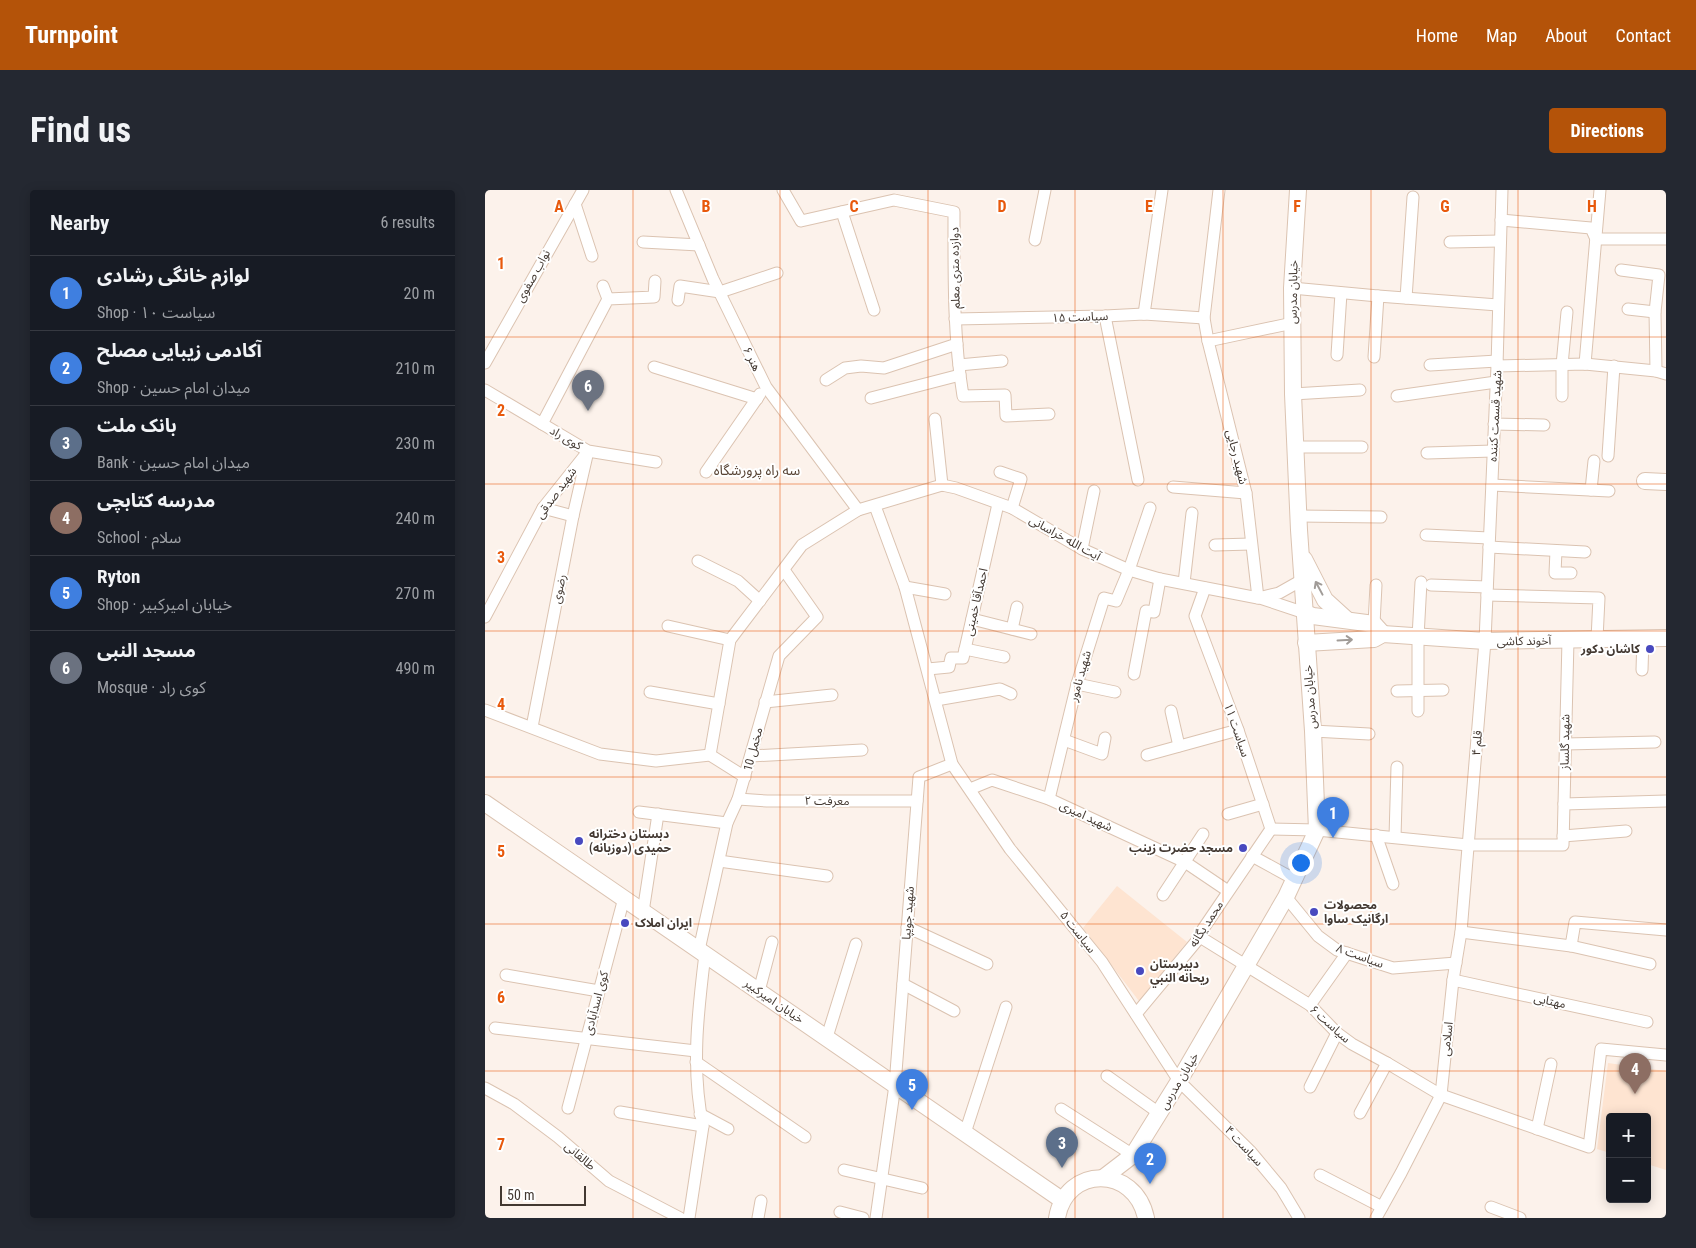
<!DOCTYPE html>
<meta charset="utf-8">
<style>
:root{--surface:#171b24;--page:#242831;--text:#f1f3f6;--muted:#9ea1a6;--line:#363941;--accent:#b45309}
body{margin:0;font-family:"Roboto Condensed","Noto Sans Arabic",sans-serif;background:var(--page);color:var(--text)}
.controls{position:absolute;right:15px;bottom:15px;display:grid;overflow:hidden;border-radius:5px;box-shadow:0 2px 12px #0003}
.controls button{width:45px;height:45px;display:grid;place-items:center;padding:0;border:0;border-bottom:1px solid var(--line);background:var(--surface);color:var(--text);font:25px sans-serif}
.scale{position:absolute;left:15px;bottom:12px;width:86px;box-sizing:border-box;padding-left:5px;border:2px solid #433932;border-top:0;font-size:14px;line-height:18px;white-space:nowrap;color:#433932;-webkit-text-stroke:4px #fff;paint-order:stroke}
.you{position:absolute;left:815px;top:672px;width:18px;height:18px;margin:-12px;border:4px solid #fff;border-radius:50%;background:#1a73e8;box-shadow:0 0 0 8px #1a73e833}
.badge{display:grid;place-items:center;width:32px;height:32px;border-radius:50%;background:var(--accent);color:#fff;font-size:16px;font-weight:700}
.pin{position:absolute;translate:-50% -41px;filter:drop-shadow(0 1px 2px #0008)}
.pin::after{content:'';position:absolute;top:26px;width:18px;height:15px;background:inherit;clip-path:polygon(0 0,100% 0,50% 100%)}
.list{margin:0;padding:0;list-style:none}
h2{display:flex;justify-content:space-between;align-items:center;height:65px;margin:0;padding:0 20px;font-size:21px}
h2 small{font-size:16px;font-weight:400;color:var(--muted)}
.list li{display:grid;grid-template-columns:32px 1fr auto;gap:15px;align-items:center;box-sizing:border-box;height:75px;padding:0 20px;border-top:1px solid var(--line)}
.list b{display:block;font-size:19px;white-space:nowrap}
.list p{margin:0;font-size:16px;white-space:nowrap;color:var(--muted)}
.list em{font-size:16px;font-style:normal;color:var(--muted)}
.map{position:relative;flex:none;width:1181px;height:1028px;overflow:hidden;border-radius:5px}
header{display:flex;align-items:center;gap:30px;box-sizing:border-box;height:70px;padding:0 25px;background:var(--accent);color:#fff}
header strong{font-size:24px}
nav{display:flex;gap:28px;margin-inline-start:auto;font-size:18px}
.intro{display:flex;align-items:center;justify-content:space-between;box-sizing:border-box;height:120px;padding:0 30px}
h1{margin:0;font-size:35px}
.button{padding:12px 22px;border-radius:5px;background:var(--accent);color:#fff;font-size:18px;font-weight:700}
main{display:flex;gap:30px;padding:0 30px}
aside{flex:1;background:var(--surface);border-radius:5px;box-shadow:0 2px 12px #0003}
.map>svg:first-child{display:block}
.built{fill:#fee4d1}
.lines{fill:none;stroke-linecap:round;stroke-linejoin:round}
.street-casing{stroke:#dbc3b1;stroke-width:13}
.secondary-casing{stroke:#dbc3b1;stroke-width:18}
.street{stroke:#fff;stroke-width:11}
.secondary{stroke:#fff;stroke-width:16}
.oneway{stroke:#a19c98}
.grid{fill:none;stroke:#e8590c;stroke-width:1;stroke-opacity:0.55}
.poi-dot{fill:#4849bf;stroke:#fff;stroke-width:2}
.labels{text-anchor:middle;stroke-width:4;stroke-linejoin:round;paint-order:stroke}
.street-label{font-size:12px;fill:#433932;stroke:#fff}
.poi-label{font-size:12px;font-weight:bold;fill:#433932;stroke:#fff;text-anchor:start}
.neighbourhood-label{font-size:14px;fill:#584435;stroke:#fff}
.grid-label{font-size:16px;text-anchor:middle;font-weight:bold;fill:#e8590c;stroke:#fff;stroke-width:4;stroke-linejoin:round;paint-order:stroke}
</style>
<header>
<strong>Turnpoint</strong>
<nav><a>Home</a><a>Map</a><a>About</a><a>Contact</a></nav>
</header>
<div class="intro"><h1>Find us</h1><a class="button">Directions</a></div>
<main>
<aside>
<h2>Nearby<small>6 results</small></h2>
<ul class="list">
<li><span class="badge" style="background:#3f7fe0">1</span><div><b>لوازم خانگی رشادی</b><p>Shop · سیاست ۱۰</p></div><em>20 m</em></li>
<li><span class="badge" style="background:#3f7fe0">2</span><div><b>آکادمی زیبایی مصلح</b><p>Shop · میدان امام حسین</p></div><em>210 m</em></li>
<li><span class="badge" style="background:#5c6f8a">3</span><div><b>بانک ملت</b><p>Bank · میدان امام حسین</p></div><em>230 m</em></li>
<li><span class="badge" style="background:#8d6e63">4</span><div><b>مدرسه کتابچی</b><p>School · سلام</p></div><em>240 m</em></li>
<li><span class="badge" style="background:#3f7fe0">5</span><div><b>Ryton</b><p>Shop · خیابان امیرکبیر</p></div><em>270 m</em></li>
<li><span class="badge" style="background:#6b7280">6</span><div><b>مسجد النبی</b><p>Mosque · کوی راد</p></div><em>490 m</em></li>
</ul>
</aside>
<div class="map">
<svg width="1181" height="1028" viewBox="0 0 1181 1028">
<rect width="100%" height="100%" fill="#fcf2eb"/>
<g class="built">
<polygon points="632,696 702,752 654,811 598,738"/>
<polygon points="1123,873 1181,881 1181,980 1162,974 1162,927 1125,927 1125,963 1112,959"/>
</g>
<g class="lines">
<defs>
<g id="street">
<polyline points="191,0 228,89 281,197 373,320"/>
<path d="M298,0L316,31L409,10L469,22C469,84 468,145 478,206L520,205L521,226L564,224"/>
<polyline points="734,0 719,128 723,151 761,303 773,408"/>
<polyline points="90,14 107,66"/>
<polyline points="357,22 389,120"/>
<polyline points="1016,30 1106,38 1111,49 1181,49"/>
<polyline points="550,50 560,0"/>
<polyline points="158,52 214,55"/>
<polyline points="965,52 1015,51"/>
<polyline points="1136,80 1174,85 1170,122 1171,181"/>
<polyline points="118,96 123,109"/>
<polyline points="807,98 893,106 1013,115"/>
<polyline points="921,108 928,7"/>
<polyline points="193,110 195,96 235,102 292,83"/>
<polyline points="1143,119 1170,122"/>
<polyline points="659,124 677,0"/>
<polyline points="620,126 653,290"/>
<polyline points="470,129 620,126 659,124 719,128"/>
<polyline points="723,151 808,133"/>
<polyline points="852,165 856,103"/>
<polyline points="889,167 893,106"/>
<polyline points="0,173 98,0"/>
<polyline points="1100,174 1115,0"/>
<polyline points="474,175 517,171"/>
<polyline points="945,175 1012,171"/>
<polyline points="1012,176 1100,174 1171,181 1181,184"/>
<polyline points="169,177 272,209"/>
<polyline points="341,190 360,178 376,176 399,178 472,154"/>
<polyline points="0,200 103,261 171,272"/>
<polyline points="808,204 875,200"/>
<polyline points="912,206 1011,192"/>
<polyline points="1077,206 1077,175 1082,122"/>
<polyline points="386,208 475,185"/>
<polyline points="450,229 457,295"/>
<polyline points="57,234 123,109 169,107 170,91"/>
<polyline points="1009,234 1059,235"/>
<polyline points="810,257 877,257"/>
<polyline points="942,263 1008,261"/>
<polyline points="1123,266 1129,176"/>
<polyline points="221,282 275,204"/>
<polyline points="515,282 536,289 527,318"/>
<polyline points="1007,295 1124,301"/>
<polyline points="688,297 761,303"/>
<polyline points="1106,300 1109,271"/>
<polyline points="390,316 420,397 467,574 525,659 617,772 694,891 766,962 796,998 814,1028"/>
<polyline points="58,318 88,326"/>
<polyline points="813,326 896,327"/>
<polyline points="941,345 1004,348"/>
<polyline points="730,355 766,354"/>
<polyline points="1004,357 1100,362"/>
<polyline points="597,359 609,301"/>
<polyline points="1071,361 1070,383 1086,383"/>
<polyline points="213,371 253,391 275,411"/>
<polyline points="699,393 707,323"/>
<polyline points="946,395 1002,397"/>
<polyline points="420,397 460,404"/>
<polyline points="720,398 710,426 753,540 786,639"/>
<polyline points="1002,405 1114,408 1112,449"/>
<polyline points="775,408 820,423"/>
<polyline points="0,427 58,318 101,264"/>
<polyline points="487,429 546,444"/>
<polyline points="889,434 891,395"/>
<polyline points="183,436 245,450"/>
<polyline points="527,439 532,417"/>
<polyline points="480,459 519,467"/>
<polyline points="443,479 464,477 466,468 478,468 513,314"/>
<polyline points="1157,480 1158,448"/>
<polyline points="649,484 661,421 669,422 675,389"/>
<polyline points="592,494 630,502"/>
<polyline points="912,501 958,500"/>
<polyline points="165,502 234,514"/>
<polyline points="451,510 515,499 526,504"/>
<polyline points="280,512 347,505"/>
<polyline points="0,520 115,564 171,571 225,565 260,587"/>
<polyline points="686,521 694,556"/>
<polyline points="933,521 933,447 936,392"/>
<polyline points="47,537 88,326 103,261"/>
<polyline points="828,541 884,544"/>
<polyline points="579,550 617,564 620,548"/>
<polyline points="1080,554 1170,552"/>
<polyline points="225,565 245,450 317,355 373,320 457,295 471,298 527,318 597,359 644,380 675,389 773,408 794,403 817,390"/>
<polyline points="662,565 753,540"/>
<polyline points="266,566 377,560"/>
<polyline points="485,599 507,590 564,609 700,672 743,701"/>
<polyline points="253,609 282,611 432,611"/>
<polyline points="564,609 592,494 619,408 631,411 644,380 665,318"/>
<polyline points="1079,614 1181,611"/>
<polyline points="154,622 242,633"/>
<polyline points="743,624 778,614"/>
<polyline points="786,639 832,640 983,655 1078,655 1083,450"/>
<polyline points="891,645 908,694"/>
<polyline points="1078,646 1141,641"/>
<polyline points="910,647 912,577"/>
<polyline points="767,666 809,689"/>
<polyline points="234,671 342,686"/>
<polyline points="678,705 718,644"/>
<polyline points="801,707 833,746 852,760 908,778 971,773"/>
<polyline points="158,722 173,624"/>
<polyline points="422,737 502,774"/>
<polyline points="976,742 1086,756 1090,732 1181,740"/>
<polyline points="715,747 825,815 852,843 867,854 902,873 956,905 1104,957 1116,859 1181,865"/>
<polyline points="1086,756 1165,774"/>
<polyline points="214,760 242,633 253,609 294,466 332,427 299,380"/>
<polyline points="21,785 114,801"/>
<polyline points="968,790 1162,832"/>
<polyline points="418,794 469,821"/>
<polyline points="274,801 287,752"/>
<polyline points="825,815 862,763"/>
<polyline points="651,824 715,747 718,739 786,639"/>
<polyline points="10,838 211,861"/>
<polyline points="342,847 371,754"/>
<polyline points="211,872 320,947"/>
<polyline points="622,886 674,923"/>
<polyline points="825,897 852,843"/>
<polyline points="0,898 29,914 73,947 124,991 195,1028"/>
<polyline points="83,918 139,708"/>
<polyline points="576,919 648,965"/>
<polyline points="135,922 218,936"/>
<polyline points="875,923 902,873"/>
<polyline points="215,924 243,939"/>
<polyline points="1052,939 1066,874"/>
<polyline points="480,943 521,817"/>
<polyline points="359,980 437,998"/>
<polyline points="835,985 897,1017"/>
<polyline points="1006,1017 1035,1028"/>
<polyline points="355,1022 378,1028"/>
<path d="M204,1028L218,936C206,879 213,821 220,764"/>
<polyline points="273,1028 276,1011"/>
<polyline points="391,1028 410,895 434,587 467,574"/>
<polyline points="891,1028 916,983 956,905 968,790 976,742 1000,451 1012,176 1017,0"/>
</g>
<g id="secondary">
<polyline points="1160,291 1181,292"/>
<polyline points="819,369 840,410 862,430"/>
<polyline points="820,423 828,426 889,434 898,444"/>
<polyline points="821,453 889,449 898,444 1000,451 1181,448"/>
<polyline points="0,613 577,1010"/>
<polyline points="618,988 648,965 694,891 801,707 832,640 828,541 814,340 808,204 807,98 813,0"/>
<path d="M572,1028C581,975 650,975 661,1028"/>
</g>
</defs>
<use href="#street" class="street-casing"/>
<use href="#secondary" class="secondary-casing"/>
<use href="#street" class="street"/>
<use href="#secondary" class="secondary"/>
</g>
<defs><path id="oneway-shaft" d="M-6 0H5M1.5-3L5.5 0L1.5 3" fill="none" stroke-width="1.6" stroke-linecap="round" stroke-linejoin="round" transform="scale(1.25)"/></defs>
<g class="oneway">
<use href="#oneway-shaft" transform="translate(834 398) rotate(-118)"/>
<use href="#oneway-shaft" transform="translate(860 450) rotate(-3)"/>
</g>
<path class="grid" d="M148,0V1028M295,0V1028M443,0V1028M590,0V1028M738,0V1028M886,0V1028M1033,0V1028M0,147H1181M0,294H1181M0,441H1181M0,587H1181M0,734H1181M0,881H1181"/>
<g class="poi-dot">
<circle cx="1165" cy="459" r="5"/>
<circle cx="94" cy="651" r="5"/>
<circle cx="758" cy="658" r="5"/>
<circle cx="829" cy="722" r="5"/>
<circle cx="140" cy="733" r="5"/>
<circle cx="655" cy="781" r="5"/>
</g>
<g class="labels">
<g class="street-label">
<text transform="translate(470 78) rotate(-91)" y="4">دوازده متری معلم</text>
<text transform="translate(48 86) rotate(-61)" y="4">نواب صفوی</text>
<text transform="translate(808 102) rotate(-89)" y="4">خیابان مدرس</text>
<text transform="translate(595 127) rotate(-2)" y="4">سیاست ۱۵</text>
<text transform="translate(267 169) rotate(64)" y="4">هنر ۶</text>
<text transform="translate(1010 226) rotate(-87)" y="4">شهید قسمت کننده</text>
<text transform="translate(81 248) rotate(30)" y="4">کوی راد</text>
<text transform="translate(752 267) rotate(76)" y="4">شهید رجایی</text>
<text transform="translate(71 303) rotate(-54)" y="4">شهید صدقی</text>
<text transform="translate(580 348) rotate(29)" y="4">آیت الله خراسانی</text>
<text transform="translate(74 399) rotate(-79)" y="4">رضوی</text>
<text transform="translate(491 412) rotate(-77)" y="4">احمدآقا خمینی</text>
<text transform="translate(1039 451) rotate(-1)" y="4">آخوند کاشی</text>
<text transform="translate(595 486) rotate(-74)" y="4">شهید نامور</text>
<text transform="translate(825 507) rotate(-94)" y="4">خیابان مدرس</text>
<text transform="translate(752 540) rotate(71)" y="4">سیاست ۱۱</text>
<text transform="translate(1080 552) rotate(-89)" y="4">شهید گلساز</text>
<text transform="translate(992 553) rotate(-85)" y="4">قلم ۴</text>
<text transform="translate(268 559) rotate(-75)" y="4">مخمل 10</text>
<text x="342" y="615">معرفت ۲</text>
<text transform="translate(601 626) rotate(25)" y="4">شهید امیری</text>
<text transform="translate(423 723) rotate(-86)" y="4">شهید جویپا</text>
<text transform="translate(721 734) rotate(-57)" y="4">محمد یگانه</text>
<text transform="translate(593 742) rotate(52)" y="4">سیاست ۵</text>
<text transform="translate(875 766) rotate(20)" y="4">سیاست ۸</text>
<text transform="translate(289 811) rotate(34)" y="4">خیابان امیرکبیر</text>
<text transform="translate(1065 811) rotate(12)" y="4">مهتابی</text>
<text transform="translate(111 813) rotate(-75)" y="4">کوی اسدآبادی</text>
<text transform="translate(845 834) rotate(42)" y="4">سیاست ۶</text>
<text transform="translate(962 849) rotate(-84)" y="4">اسلامی</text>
<text transform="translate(694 891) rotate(-59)" y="4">خیابان مدرس</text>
<text transform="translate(759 956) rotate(47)" y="4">سیاست ۴</text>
<text transform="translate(95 966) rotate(41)" y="4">طالقانی</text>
</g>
<g class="poi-label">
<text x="1155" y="463" text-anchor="end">کاشان دکور</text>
<text x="104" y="648">دبستان دخترانه<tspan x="104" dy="14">حمیدی (دوزبانه)</tspan></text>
<text x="748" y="662" text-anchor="end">مسجد حضرت زینب</text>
<text x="839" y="719">محصولات<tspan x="839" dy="14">ارگانیک ساوا</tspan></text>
<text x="150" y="737">ایران املاک</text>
<text x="665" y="778">دبيرستان<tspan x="665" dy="14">ريحانه النبي</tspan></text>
</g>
<g class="neighbourhood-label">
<text x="272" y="285">سه راه پرورشگاه</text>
</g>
</g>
<g class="grid-label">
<text x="74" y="22">A</text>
<text x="221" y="22">B</text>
<text x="369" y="22">C</text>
<text x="517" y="22">D</text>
<text x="664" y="22">E</text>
<text x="812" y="22">F</text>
<text x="960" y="22">G</text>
<text x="1107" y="22">H</text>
<text x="16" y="79">1</text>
<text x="16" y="226">2</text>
<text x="16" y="373">3</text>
<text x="16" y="520">4</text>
<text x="16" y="667">5</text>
<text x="16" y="813">6</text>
<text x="16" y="960">7</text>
</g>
</svg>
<div class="controls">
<button>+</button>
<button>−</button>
</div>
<div class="scale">50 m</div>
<div class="you"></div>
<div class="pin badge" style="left:848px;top:648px;background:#3f7fe0">1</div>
<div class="pin badge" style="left:665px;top:994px;background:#3f7fe0">2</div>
<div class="pin badge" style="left:577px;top:978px;background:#5c6f8a">3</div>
<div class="pin badge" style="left:1150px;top:904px;background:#8d6e63">4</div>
<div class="pin badge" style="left:427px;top:920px;background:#3f7fe0">5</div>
<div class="pin badge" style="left:103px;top:221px;background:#6b7280">6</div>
</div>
</main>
